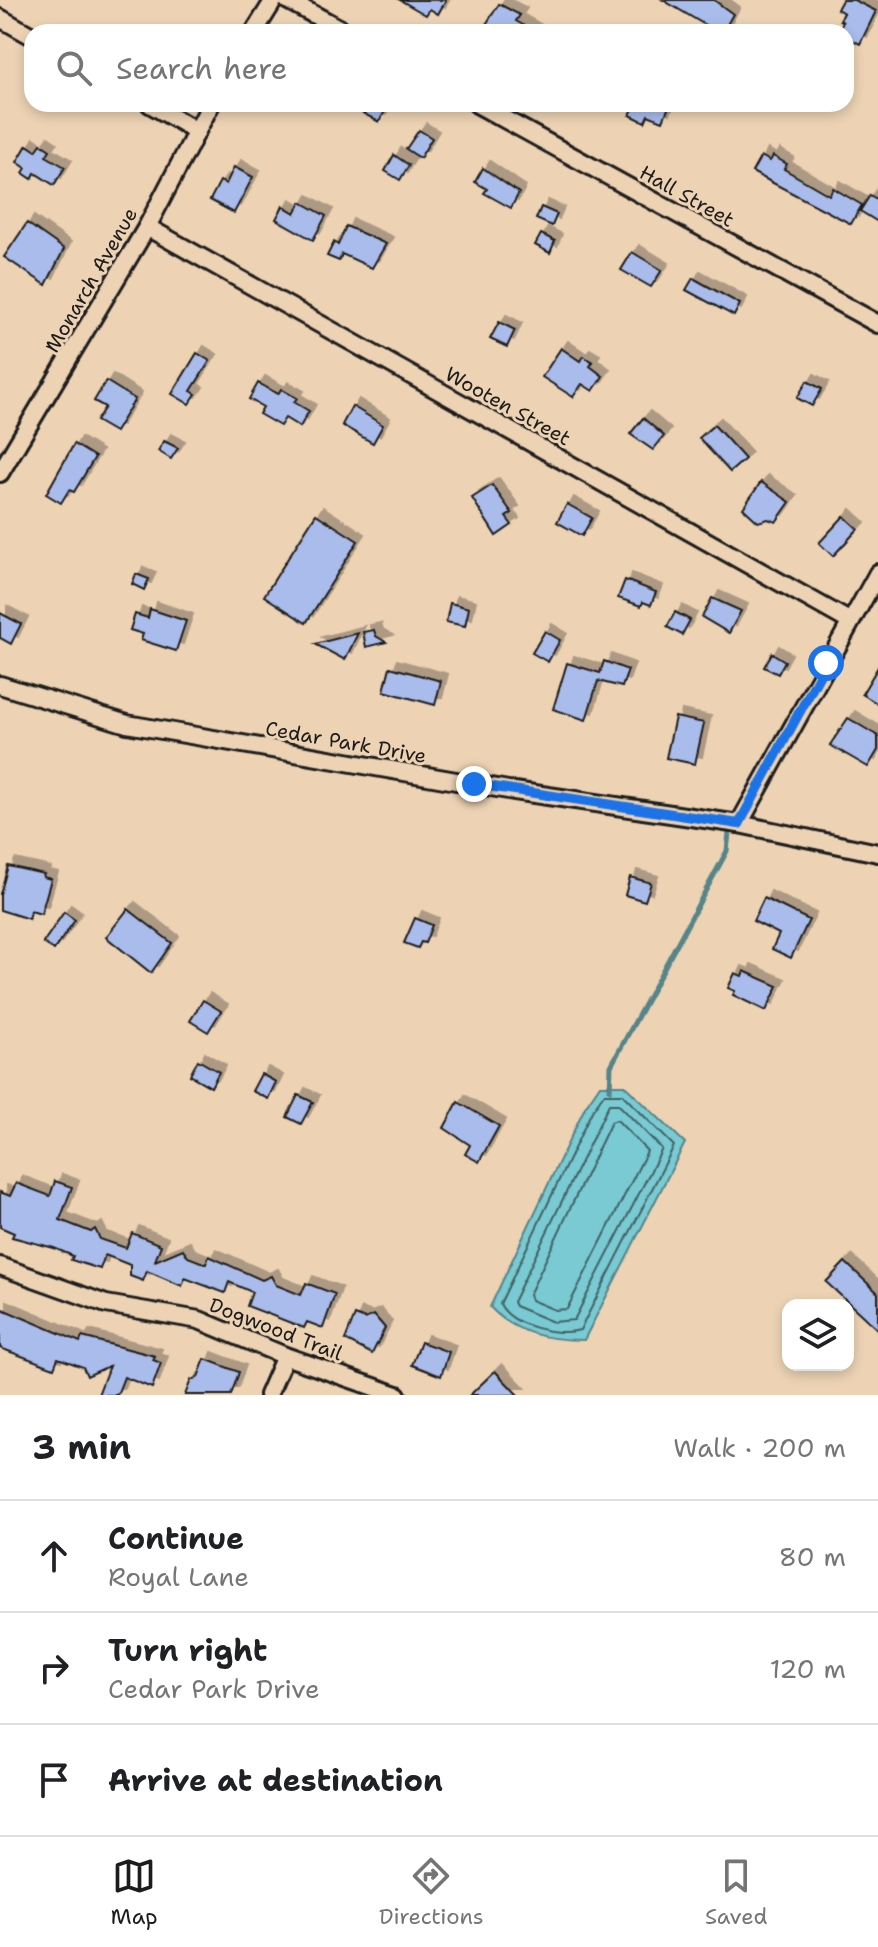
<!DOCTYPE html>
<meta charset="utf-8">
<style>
:root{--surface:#fff;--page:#f6f6f6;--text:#202124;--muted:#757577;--line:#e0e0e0;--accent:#1c1c1c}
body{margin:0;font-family:"Shantell Sans",sans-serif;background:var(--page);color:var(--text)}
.controls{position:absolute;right:24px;bottom:24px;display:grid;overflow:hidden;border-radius:16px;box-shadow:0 4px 12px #0003}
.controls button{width:72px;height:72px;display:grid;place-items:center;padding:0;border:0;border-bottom:2px solid var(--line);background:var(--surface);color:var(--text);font:40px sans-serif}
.stop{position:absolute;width:24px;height:24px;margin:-18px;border:6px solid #1a73e8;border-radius:50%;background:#fff}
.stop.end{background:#1a73e8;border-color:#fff;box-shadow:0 2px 8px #0008}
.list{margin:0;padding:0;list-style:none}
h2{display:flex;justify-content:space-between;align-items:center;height:104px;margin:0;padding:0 32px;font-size:34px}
h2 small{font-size:26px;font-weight:400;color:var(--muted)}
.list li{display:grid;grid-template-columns:52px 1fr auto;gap:24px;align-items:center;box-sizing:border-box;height:112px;padding:0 32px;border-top:2px solid var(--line)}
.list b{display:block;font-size:30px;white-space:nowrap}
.list p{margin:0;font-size:26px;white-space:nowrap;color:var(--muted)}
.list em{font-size:26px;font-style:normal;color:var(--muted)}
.icon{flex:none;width:44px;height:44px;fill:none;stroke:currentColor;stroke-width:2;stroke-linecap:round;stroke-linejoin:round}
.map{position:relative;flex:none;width:878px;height:1395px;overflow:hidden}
.search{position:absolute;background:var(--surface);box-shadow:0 4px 12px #0003;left:24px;right:24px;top:24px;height:88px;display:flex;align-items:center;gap:20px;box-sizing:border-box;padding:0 28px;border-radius:24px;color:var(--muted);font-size:30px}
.sheet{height:440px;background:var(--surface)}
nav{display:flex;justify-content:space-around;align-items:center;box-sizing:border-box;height:112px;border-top:2px solid var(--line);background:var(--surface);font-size:22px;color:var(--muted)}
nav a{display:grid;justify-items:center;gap:4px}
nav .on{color:var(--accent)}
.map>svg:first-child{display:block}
.water{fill:#79cad2;stroke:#548489;stroke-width:2}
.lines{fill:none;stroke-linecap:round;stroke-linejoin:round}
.shore{stroke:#416265;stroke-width:2}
.stream{stroke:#548489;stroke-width:5}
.building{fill:#aabceb;stroke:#1c1c1c;stroke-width:2;filter:url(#shadow)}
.street-casing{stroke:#1c1c1c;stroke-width:22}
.street{stroke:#edd3b4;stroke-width:16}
.route{stroke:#1a73e8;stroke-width:10}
.labels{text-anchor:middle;stroke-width:6;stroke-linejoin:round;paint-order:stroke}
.street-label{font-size:20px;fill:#1c1c1c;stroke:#edd3b4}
</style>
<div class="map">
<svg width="878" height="1395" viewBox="0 0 878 1395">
<defs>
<filter id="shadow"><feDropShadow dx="7" dy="-7" stdDeviation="0" flood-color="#0004"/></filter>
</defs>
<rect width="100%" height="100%" fill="#edd3b4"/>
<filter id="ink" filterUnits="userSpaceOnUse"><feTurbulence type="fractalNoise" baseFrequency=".0125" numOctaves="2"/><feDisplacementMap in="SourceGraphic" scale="16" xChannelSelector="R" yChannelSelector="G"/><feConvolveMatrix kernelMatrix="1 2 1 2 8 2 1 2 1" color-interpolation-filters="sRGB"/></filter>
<g filter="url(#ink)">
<path class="water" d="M600,1085H624L685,1143L584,1340C549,1340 515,1334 490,1307L585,1107Z"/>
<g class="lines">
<g class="shore">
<path d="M604,1094H622L674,1146L580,1330C558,1337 511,1326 500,1304L592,1111Z"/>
<polygon points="609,1104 618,1104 662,1149 574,1320 553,1322 515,1306 513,1302"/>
<polygon points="617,1120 647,1151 567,1309 555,1310 531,1300 529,1295 611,1122"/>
</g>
<polyline class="stream" points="610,1090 611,1066 727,851 729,833"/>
</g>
<g class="building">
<polygon points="400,0 446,0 438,14 430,9 426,15"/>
<polygon points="663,0 714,0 733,14 723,32 717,32"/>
<polygon points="842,0 854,0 876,11 860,44 846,37 846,32 838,32 843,22 840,20 844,13 837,9"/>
<polygon points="499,4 520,15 516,21 535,32 495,32 485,26"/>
<polygon points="346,104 389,104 379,122"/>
<polygon points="623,104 670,104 663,121 648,115 645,122 630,115 633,109"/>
<polygon points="419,130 432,138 420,158 406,149"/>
<polygon points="41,144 50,150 46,156 65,167 54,185 35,173 32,179 23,173 26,168 17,162 27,145 36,151"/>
<polygon points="394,155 409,165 400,180 385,171"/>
<polygon points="761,156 770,161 773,156 787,164 784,169 829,195 833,188 862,205 851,224 752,172"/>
<polygon points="234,167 253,177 234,213 210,200 220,181 226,184"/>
<polygon points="483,168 519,193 511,208 484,193 487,189 475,182"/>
<polygon points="870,195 878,200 878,222 860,211"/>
<polygon points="301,202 326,216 313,240 276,219 283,206 295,213"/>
<polygon points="541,207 557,214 552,226 536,219"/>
<polygon points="27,223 64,249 46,285 4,257"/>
<polygon points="346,226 386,244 372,268 342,254 339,261 327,256 334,242 338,245"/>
<polygon points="541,234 555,241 550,253 535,245"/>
<polygon points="632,252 662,270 651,287 621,270"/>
<polygon points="693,278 740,304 734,316 686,290"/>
<polygon points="499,322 515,330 507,347 490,339"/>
<polygon points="561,348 580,361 583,356 593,362 590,366 603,376 593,391 582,384 573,397 542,377"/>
<polygon points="197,353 210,361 191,391 196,394 189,404 172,394"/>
<polygon points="106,381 135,399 115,432 96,421 105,407 94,401"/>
<polygon points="807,381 822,389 812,406 797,398"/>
<polygon points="258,383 278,394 281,389 297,398 294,402 309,411 300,427 285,418 280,426 259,414 263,407 249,399"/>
<polygon points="352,406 383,425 373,443 342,425"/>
<polygon points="643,418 664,436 653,450 630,434"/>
<polygon points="714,425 745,459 730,472 699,438"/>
<polygon points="164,441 178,448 171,459 158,451"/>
<polygon points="74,444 95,457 74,492 69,490 61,503 46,494"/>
<polygon points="761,482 790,502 776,522 768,519 758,522 743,508"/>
<polygon points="492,485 512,513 506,517 512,525 496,536 472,498"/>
<polygon points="567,504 592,518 582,536 557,522"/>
<polygon points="316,514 358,541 306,623 264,596"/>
<polygon points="844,516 858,529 833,556 819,543"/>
<polygon points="136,574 149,579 144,590 132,584"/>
<polygon points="625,580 656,592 651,605 643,602 641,606 618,598"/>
<polygon points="712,598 741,611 729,633 702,617"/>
<polygon points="450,603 469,608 465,626 446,622"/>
<polygon points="150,609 186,621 176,651 141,640 143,634 130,630 135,614 148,618"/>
<polygon points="675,612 690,620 682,635 667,627"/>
<polygon points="0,613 21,624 11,644 0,638"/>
<polygon points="374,630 376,636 386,642 366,647 363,632"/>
<polygon points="545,631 560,640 548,662 532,653"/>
<polygon points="358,633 345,660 315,644"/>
<polygon points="772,653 785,661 778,674 764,667"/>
<polygon points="604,661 628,670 622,687 598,681 586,720 553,709 567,663 600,673"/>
<polygon points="390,667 441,681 435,705 384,691"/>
<polygon points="878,667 878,704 862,694"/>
<polygon points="675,717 704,723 695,764 666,758"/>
<polygon points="848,718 878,736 878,750 868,767 830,745"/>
<polygon points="8,866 44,874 43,877 51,879 41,914 31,911 29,919 0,910 0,894"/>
<polygon points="630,877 651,883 645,901 625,895"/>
<polygon points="764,898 809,920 791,958 772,949 779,934 753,921"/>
<polygon points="128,909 172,943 151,973 106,937"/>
<polygon points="64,912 75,920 54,950 43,943"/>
<polygon points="415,918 432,925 425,943 421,942 418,948 404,943"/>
<polygon points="744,971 778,986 766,1011 733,995 735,991 728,988 735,973 742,976"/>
<polygon points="203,1000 221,1011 208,1032 190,1021"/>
<polygon points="198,1060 219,1072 211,1087 190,1075"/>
<polygon points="261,1074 276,1082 268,1099 252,1091"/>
<polygon points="298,1095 313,1102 301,1124 287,1117"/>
<polygon points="458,1102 499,1126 479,1162 465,1154 470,1145 444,1128"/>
<polygon points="55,1181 72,1187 60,1220 91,1232 95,1229 100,1239 126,1248 132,1233 161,1245 155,1261 183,1249 188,1257 206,1264 209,1256 262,1280 271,1276 276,1285 301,1295 306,1283 335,1294 323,1328 307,1322 304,1328 247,1306 252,1292 229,1282 225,1293 185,1278 182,1286 147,1271 143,1281 130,1276 130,1265 105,1255 100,1269 71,1260 73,1256 54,1248 12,1237 14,1233 0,1227 0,1192 10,1196 16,1183 50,1196"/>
<polygon points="845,1262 878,1293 878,1330 826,1282"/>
<polygon points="0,1308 80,1342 82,1337 155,1356 153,1360 161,1363 152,1388 124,1377 117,1395 98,1395 109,1366 87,1376 83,1367 58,1358 54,1368 0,1348"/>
<polygon points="355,1315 365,1319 374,1315 385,1328 372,1354 345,1340"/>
<polygon points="421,1342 449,1352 441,1376 412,1365"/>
<polygon points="205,1359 239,1372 231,1395 185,1395 191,1380 198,1377"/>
<polygon points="495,1371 518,1395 470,1395"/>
</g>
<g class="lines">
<defs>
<g id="street">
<polyline points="287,0 346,32"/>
<polyline points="0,18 32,36"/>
<polyline points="254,32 274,0"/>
<polyline points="150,104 195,130"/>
<polyline points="477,104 878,324"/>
<polyline points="147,227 849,621"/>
<polyline points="0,473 147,227 211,104"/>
<polyline points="0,685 127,724 514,791 739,824 878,853"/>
<polyline points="739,824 878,573"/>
<polyline points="0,1266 106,1304 199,1320 285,1356 397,1395"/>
<polyline points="268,1395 285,1356"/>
</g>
</defs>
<use href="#street" class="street-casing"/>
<use href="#street" class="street"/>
</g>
</g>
<g class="lines" filter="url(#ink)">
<polyline class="route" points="474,784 739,824 826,663"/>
</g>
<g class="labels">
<g class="street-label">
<text transform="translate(687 196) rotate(29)" y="7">Hall Street</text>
<text transform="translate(91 280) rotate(-60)" y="7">Monarch Avenue</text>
<text transform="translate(508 406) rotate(29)" y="7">Wooten Street</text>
<text transform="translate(346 742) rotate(10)" y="7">Cedar Park Drive</text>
<text transform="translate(276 1329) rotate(21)" y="7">Dogwood Trail</text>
</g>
</g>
</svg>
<div class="controls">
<button><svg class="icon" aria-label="layers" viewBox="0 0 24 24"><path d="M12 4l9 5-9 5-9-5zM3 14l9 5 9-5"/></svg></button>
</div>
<div class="stop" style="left:826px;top:663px"></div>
<div class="stop end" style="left:474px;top:784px"></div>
<div class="search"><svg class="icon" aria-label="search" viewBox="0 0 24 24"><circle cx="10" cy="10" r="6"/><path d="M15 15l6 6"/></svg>Search here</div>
</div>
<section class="sheet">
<h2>3 min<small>Walk · 200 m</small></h2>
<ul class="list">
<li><svg class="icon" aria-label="ahead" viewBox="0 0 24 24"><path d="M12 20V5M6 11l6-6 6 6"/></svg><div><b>Continue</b><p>Royal Lane</p></div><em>80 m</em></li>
<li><svg class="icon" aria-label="right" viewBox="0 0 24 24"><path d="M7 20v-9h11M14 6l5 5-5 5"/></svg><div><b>Turn right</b><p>Cedar Park Drive</p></div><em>120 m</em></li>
<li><svg class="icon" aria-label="arrive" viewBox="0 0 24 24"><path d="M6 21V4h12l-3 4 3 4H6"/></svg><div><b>Arrive at destination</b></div></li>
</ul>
</section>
<nav>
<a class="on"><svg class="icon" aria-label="map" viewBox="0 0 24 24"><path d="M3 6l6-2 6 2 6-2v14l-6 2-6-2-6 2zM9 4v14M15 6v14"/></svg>Map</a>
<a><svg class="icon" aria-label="directions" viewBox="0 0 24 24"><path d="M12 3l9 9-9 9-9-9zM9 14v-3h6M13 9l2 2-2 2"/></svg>Directions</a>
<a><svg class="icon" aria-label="saved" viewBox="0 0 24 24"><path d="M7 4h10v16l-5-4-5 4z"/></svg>Saved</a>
</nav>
